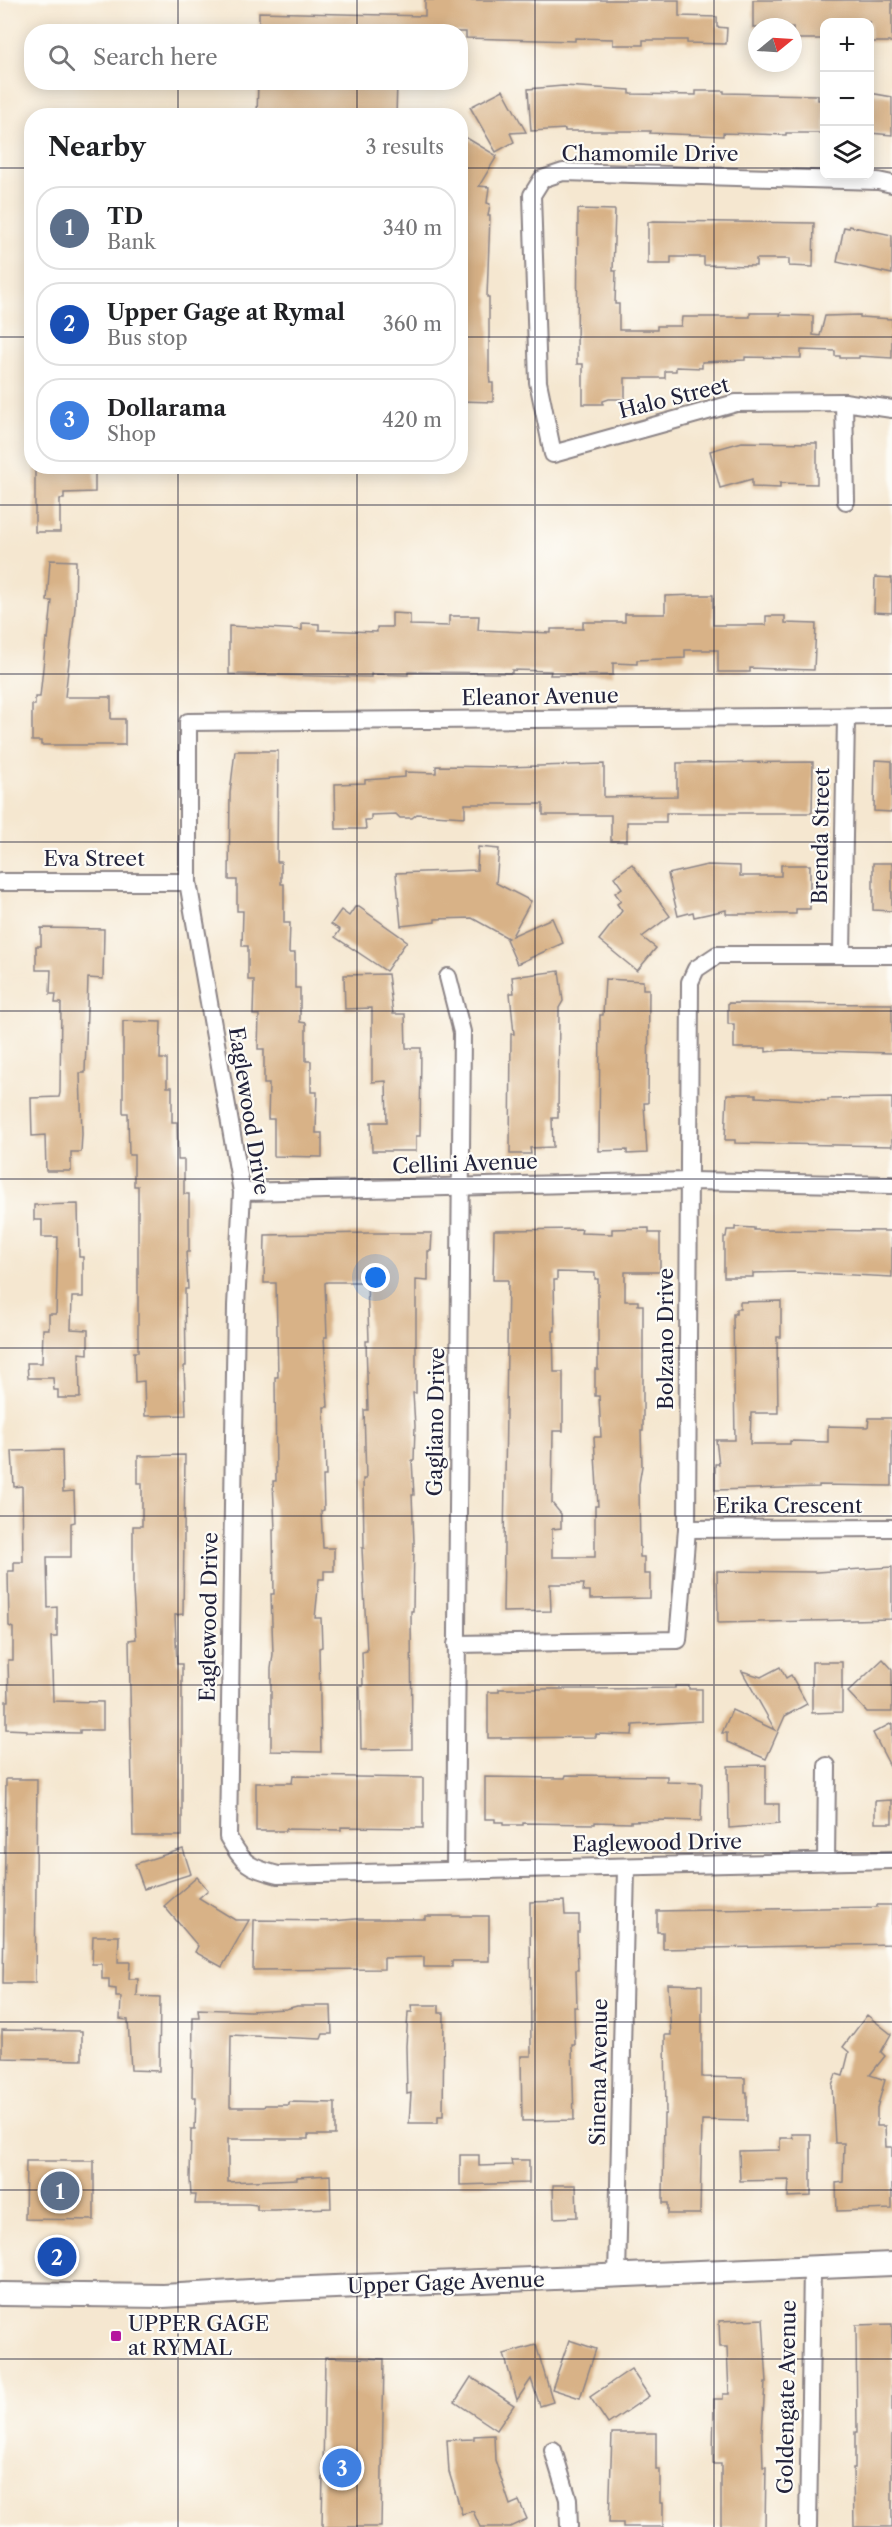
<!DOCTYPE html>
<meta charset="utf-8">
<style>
:root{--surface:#fff;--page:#f6f6f6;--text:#202124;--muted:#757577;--line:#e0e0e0;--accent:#2563eb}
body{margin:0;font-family:"Libre Caslon Text",serif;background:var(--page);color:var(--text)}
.controls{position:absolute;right:18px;top:18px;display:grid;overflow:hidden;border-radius:12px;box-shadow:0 3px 15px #0003}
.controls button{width:54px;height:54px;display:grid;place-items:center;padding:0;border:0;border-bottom:2px solid var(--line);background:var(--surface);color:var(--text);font:30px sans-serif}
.compass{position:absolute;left:748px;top:18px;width:54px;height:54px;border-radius:50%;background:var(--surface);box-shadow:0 3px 15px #0003;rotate:72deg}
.you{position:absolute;left:376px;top:1278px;width:21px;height:21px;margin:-15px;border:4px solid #fff;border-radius:50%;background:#1a73e8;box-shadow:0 0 0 9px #1a73e833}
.badge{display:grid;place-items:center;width:39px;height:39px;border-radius:50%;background:var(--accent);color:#fff;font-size:20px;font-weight:700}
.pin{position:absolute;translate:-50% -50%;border:3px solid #fff;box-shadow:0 2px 6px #0006}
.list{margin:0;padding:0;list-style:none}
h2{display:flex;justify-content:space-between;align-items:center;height:78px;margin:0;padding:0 24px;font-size:26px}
h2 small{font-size:20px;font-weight:400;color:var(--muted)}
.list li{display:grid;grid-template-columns:39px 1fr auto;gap:18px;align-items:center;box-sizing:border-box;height:84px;margin:0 12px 12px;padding:0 12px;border:2px solid var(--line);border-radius:24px}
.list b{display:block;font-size:22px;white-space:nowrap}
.list p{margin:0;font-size:20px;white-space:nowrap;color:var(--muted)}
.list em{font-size:20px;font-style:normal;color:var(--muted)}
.icon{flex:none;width:33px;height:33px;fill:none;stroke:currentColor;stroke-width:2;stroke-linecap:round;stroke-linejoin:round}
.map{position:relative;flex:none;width:892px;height:2527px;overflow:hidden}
.search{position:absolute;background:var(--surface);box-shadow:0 3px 15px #0003;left:24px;top:24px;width:444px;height:66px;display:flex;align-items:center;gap:15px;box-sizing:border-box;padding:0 21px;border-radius:24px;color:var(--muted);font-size:22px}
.panel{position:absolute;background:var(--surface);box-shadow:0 3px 15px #0003;left:24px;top:108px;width:444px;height:366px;border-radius:24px}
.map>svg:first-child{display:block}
.building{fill:#d8b287;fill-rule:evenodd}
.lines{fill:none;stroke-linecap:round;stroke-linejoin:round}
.street-casing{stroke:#8c8486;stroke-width:20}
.secondary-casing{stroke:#8c8486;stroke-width:26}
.street{stroke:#fff;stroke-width:16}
.secondary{stroke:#fff;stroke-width:22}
.grid{fill:none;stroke:#22223b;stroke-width:1.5;stroke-opacity:0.55}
.poi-dot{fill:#b5179e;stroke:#fdfcf7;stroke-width:2}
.labels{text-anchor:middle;stroke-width:4.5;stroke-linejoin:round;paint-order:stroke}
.street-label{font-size:21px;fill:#22223b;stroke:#fdfcf7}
.poi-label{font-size:21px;fill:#22223b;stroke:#fdfcf7;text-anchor:start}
</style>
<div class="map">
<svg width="892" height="2527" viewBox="0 0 892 2527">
<rect width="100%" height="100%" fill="#fdfcf7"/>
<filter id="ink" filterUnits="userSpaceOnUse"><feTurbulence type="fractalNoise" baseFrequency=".0167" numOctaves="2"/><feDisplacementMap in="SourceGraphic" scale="12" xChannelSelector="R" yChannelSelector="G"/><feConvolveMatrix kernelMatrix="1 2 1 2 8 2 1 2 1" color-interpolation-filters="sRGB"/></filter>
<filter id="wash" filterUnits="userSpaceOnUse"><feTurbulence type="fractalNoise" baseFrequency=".008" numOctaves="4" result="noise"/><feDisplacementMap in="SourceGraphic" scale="24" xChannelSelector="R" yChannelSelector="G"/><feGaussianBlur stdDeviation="1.35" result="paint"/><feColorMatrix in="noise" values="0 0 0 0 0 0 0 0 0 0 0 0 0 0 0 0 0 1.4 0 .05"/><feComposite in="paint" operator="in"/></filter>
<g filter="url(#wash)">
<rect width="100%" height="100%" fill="#f5e7d0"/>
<g id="blocks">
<g class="building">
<polygon points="425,0 679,0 679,16 717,17 717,27 727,28 726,44 687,43 687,40 643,40 643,45 613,45 613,39 575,38 575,41 466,38 466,32 259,32 259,12 425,16"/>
<polygon points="753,0 892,0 892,42 870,42 870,22 825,22 825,39 793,39 793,27 753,27"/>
<polygon points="258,82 397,82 396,116 257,116"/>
<polygon points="563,86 630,90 630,94 696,95 696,91 724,91 724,93 818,95 818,100 825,100 825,133 786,133 786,135 723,133 723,136 650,133 651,131 565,131 565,129 531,131 528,89"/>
<polygon points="503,90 526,132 510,133 514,142 496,152 470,107"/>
<polygon points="870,93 892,97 892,135 870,133"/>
<polygon points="460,134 497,156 479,186 489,187 487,203 490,204 488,216 490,216 487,297 489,297 489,374 490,383 493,383 493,402 460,401"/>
<polygon points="578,209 615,210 613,271 616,271 615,304 619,304 619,330 657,330 657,326 681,326 682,317 750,317 750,313 781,313 780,315 813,316 813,335 820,336 825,316 860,315 860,317 892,319 892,358 859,356 859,358 840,358 840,356 835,356 835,351 801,350 801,358 745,357 745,360 702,362 702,368 676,367 676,371 665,371 665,378 625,378 625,399 609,399 603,401 603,404 583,404 583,364 577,364"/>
<polygon points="653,221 814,223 813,267 789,266 789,259 756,259 756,266 704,265 704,257 671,257 671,264 648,264 648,222"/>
<polygon points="849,226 892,235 892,274 837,262 844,227 849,228"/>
<polygon points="742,442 817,443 817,484 780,483 780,488 752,487 752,479 720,488 710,451"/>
<polygon points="35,466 95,466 95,492 64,493 64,499 60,499 60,532 35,532"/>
<polygon points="50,560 76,561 75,608 65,697 111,697 111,719 125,719 125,745 41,745 41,741 32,741 32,705 35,705 35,697 40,697 46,639 48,640 52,601 47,601"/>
<polygon points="875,577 892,578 892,613 874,612"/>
<polygon points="698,595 713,595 713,625 766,625 766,616 785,616 785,623 816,624 814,670 750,668 750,672 718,672 718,650 685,650 685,658 637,660 637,664 613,663 613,675 550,675 551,671 512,670 512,673 508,673 408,672 408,675 371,674 371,677 229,674 229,626 302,630 302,623 319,624 319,630 377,632 377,627 392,627 392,613 410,614 410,625 449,626 449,616 479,616 478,630 551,633 551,629 583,629 583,622 625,622 625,614 665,614 665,596"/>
<polygon points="235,751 278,751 277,862 281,862 281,884 284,884 284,923 290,923 289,953 295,953 295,988 300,988 300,1022 306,1023 306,1061 311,1061 311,1092 317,1092 316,1133 322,1133 322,1157 274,1156 274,1119 268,1119 269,1084 264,1084 264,1049 258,1049 259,1015 253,1015 254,980 248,980 248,946 242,946 243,911 237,911 237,880 229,880 230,793"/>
<polygon points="875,760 892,761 892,812 874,811"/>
<polygon points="813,762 812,813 666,813 666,822 627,822 627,841 611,841 611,815 543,815 543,804 465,804 465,817 417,814 412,818 400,818 396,814 371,815 371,820 365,820 366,829 336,829 335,784 365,783 365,780 405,777 405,772 436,773 436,766 506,767 604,764 604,797 677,796 677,763"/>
<polygon points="478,847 499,849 496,883 531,901 512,936 552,918 563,943 517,964 506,939 508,938 472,918 435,919 435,922 401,926 396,873 477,870"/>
<polygon points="873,863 892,863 892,911 873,910"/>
<polygon points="632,864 670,916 642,937 656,948 637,971 599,940 622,911 617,904 621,901 615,893 622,888 614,877"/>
<polygon points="707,865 740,866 740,876 781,876 781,865 810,865 810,909 796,909 796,914 726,914 726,910 694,917 693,912 678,916 668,874"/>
<polygon points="355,907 359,907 407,941 386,971 335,937 340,930 331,924 341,910 349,916"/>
<polygon points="41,928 104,929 103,979 88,978 85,1073 80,1073 82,1134 81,1152 71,1152 71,1171 46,1171 45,1135 32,1136 31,1098 59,1097 60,1093 61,1003 55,1003 56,994 50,994 51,970 36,970 36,946 41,946"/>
<polygon points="559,971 563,1001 559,1008 558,1118 552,1118 553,1147 530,1148 531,1154 510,1154 511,1034 514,1034 510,993 514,993 512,977"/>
<polygon points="388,974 393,1014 405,1014 406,1048 421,1048 420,1136 416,1136 416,1151 372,1151 371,1122 387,1122 386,1081 372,1082 372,1008 345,1009 344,975"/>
<polygon points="605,979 643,981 643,989 649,989 648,1103 644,1103 647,1153 627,1154 627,1150 599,1151 600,1015 603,1015"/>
<polygon points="728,1003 892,1004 892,1053 783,1050 766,1052 766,1048 734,1048 734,1024 728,1024"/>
<polygon points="123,1021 161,1022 160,1059 167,1059 167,1087 172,1087 172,1122 177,1122 178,1160 184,1160 184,1194 189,1194 189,1252 186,1252 188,1289 185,1289 186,1366 184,1366 186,1415 145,1416 144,1381 135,1382 134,1352 138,1352 138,1186 134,1186 134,1155 129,1155 128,1113 123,1113"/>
<polygon points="727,1094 756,1094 756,1097 828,1101 828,1099 892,1098 892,1146 735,1143 735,1140 725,1140"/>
<polygon points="78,1204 79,1257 83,1257 83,1297 72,1297 71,1329 88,1330 88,1354 79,1353 80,1398 58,1398 58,1390 54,1390 53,1378 28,1378 27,1363 42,1363 43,1329 49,1329 49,1314 56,1314 58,1237 42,1237 42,1220 34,1220 34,1205"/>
<polygon points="735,1227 754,1228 754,1230 892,1231 892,1277 794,1272 753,1273 753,1277 724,1277 724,1237 726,1237 727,1230 735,1230"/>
<path d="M649,1228V1233H660V1272H625V1301H638V1305H643V1431H641L642,1466L639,1484L640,1557H644V1574H650V1598L590,1599V1591H583L584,1584H550L551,1611L503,1612L508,1280H493L494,1230L582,1229L581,1233L612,1234V1229ZM557,1272L595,1273V1279H598V1369H595V1396H599L601,1437H594L598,1506H595V1557H552V1529L561,1528V1514L552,1503L553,1431H563V1372H554L553,1331H555L554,1280H557Z"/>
<polygon points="369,1233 432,1233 431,1251 428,1251 428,1281 416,1280 416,1393 413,1393 415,1426 414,1460 412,1460 414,1495 412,1495 414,1542 413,1611 411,1611 412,1749 361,1750 360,1686 363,1686 362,1652 367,1651 362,1548 364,1548 363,1479 366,1479 364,1410 368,1410 366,1341 369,1341 367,1282 327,1282 325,1283 327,1337 324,1337 328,1407 324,1407 326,1476 323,1476 324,1510 321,1511 323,1548 334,1548 334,1571 324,1571 324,1579 319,1579 315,1618 321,1618 322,1647 319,1648 321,1752 271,1751 271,1669 273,1654 271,1594 274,1594 273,1530 275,1530 273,1481 276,1481 275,1377 278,1377 276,1283 264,1283 265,1235"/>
<polygon points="781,1301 781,1337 777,1337 778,1413 751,1413 750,1444 790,1444 790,1441 828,1442 828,1426 868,1427 869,1418 892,1418 892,1486 819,1485 819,1487 715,1490 715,1464 719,1464 716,1440 735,1440 733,1314 736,1314 736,1309 740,1309 740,1302"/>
<polygon points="62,1450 63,1492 74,1491 75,1522 71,1523 71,1557 47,1557 48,1608 57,1607 57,1637 51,1637 53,1701 103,1702 103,1730 80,1730 80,1733 27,1732 27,1730 6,1729 6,1701 9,1701 8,1660 13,1660 13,1628 9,1626 8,1571 14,1571 14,1562 23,1562 22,1486 14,1487 12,1451"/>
<polygon points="185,1455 183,1614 175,1615 177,1664 182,1664 182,1836 133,1836 129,1640 136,1639 133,1590 133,1526 142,1526 142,1483 138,1483 138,1456"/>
<polygon points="892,1567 892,1619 718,1623 717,1571 816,1572"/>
<polygon points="883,1659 892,1669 892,1712 867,1712 848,1692"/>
<polygon points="812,1662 842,1662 842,1712 812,1713"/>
<polygon points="780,1667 786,1678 791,1675 807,1704 785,1716 766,1759 727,1742 727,1733 722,1733 732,1710 775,1730 742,1671 761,1677"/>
<polygon points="675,1686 689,1686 689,1689 702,1689 702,1721 633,1725 632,1735 596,1734 596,1737 488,1738 488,1692 499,1692 499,1689 597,1689 675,1688"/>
<polygon points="892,1723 892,1770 873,1733"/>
<polygon points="766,1765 766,1804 779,1804 779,1824 729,1828 728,1766"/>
<polygon points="566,1775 667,1776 667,1782 702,1783 701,1821 666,1820 631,1821 631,1823 595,1822 595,1824 523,1823 523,1825 503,1825 503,1822 495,1822 495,1819 485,1819 485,1777 565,1778"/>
<polygon points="293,1776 423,1778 423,1828 341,1827 341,1830 286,1829 286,1831 256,1831 256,1783 292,1783"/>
<polygon points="6,1779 37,1779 35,1983 3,1983"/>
<polygon points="892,1800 892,1823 875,1823 875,1801"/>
<polygon points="183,1849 191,1874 144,1889 135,1864"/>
<polygon points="197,1877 208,1890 199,1898 235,1920 249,1920 222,1967 195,1952 198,1946 164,1906"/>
<polygon points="564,1901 565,1915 579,1915 579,1932 577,1932 578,1970 576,1970 577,2007 574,2007 575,2045 572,2045 574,2120 522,2121 521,2056 531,2056 530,1902"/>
<polygon points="877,1905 892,1905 892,1944 663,1949 663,1932 657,1932 657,1911 877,1907"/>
<polygon points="425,1916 489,1916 489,1961 452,1961 452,1967 424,1967 424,1957 384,1958 384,1969 253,1970 254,1920 332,1921 356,1919 425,1919"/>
<polygon points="93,1936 119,1936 118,1962 130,1962 129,1979 138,1979 137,1996 160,1997 159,2071 131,2070 128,2020 120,2019 121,1997 116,1997 116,1989 109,1988 109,1979 102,1979 102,1964 92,1964"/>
<polygon points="668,1984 702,1985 702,2077 745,2078 745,2092 747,2092 747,2121 702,2120 700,2214 668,2214 668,2203 663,2203 664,2114 666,2114 665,2035 671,2035"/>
<polygon points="411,2005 439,2005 439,2013 444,2013 443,2116 438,2116 438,2123 409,2123 411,2093 407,2094 406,2046 408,2012 412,2012"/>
<polygon points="297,2006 331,2006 332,2034 323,2034 321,2039 231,2035 230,2107 264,2107 265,2105 289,2105 289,2102 335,2103 335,2135 308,2135 308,2139 228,2139 228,2182 297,2179 297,2177 330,2175 331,2208 274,2210 257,2210 257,2205 248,2204 195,2204 196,2195 191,2195 190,2180 191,2129 195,2129 196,2097 192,2097 193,2017 199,2017 198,2009 250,2011 286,2009"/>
<polygon points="867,2015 891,2034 881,2052 885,2056 870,2075 885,2080 877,2108 877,2126 885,2126 886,2147 892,2147 892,2209 837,2211 836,2183 843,2182 844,2143 835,2143 832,2085 836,2074 843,2076 849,2052 843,2047"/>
<polygon points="2,2030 82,2031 82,2060 2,2058"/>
<polygon points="792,2134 811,2134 811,2196 788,2197 789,2180 740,2181 739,2151 780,2150 780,2138 793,2138"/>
<polygon points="460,2155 479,2155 479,2166 512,2165 511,2160 529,2160 529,2183 460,2185"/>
<polygon points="26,2161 94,2161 94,2220 25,2219"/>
<polygon points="553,2185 576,2185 577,2217 554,2218"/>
<polygon points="763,2319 767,2383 765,2383 762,2433 763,2467 766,2467 765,2527 721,2527 721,2464 713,2464 714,2399 723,2399 723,2394 729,2394 727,2347 720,2347 719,2321"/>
<polygon points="892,2324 892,2527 854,2527 853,2468 855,2468 855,2432 857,2432 856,2325"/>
<polygon points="569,2340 596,2349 580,2398 552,2389"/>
<polygon points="536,2345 553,2402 540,2406 531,2379 517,2400 504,2354"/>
<polygon points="325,2357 384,2359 381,2527 322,2527"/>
<polygon points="631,2369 649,2396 608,2424 590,2397"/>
<polygon points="471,2377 514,2405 497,2430 455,2402"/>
<polygon points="612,2433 656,2433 656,2469 660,2469 660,2503 663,2503 663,2527 623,2527 623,2523 609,2523"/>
<polygon points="494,2435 495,2460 510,2505 519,2501 527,2519 510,2527 480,2527 473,2511 462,2514 449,2472 447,2440 474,2439 474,2436"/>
</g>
</g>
</g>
<g filter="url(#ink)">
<use href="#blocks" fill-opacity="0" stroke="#8c8486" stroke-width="1.5"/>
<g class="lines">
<defs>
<g id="street">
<polyline points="892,184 878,181 563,172 542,179 532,195 538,382 553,454 736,403 844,402 892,409"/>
<polyline points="844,402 846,501"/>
<path d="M892,716L188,722V882L242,1192L236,1306L228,1837C244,1864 247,1867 278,1875L892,1860"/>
<polyline points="0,882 188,882"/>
<polyline points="842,955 846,717"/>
<polyline points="448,977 462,1032 455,1870"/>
<polyline points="242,1192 689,1181 892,1185"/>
<polyline points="687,1529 892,1528"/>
<polyline points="456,1644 678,1640 687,1529 690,982 696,969 717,955 892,955"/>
<polyline points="826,1862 827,1766"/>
<polyline points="617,2277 626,1868"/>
<polyline points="553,2450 568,2499 569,2527"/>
<polyline points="808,2527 812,2267"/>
</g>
<polyline id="secondary" points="0,2294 163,2296 287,2289 892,2264"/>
</defs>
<use href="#street" class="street-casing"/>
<use href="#secondary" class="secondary-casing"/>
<use href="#street" class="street"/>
<use href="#secondary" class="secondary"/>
</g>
</g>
<path class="grid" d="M178,0V32M357,0V32M535,0V2527M714,0V2527M178,82V116M357,82V116M0,168H32M460,168H824M870,168H892M0,337H32M460,337H892M178,466V2527M357,466V2527M0,505H892M0,674H892M0,842H892M0,1011H892M0,1179H892M0,1348H892M0,1516H892M0,1685H892M0,1853H892M0,2022H892M0,2190H892M0,2359H892"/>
<rect class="poi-dot" x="110" y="2330" width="12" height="12" rx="3"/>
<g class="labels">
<g class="street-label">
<text x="650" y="161">Chamomile Drive</text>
<text transform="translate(674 398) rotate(-14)" y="7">Halo Street</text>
<text transform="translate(540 697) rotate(-1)" y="7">Eleanor Avenue</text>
<text transform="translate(821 836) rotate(-89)" y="7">Brenda Street</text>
<text x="94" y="866">Eva Street</text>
<text transform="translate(249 1111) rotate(81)" y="7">Eaglewood Drive</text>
<text transform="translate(465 1164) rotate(-2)" y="7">Cellini Avenue</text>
<text transform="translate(666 1339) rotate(-90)" y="7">Bolzano Drive</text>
<text transform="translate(436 1422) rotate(-89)" y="7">Gagliano Drive</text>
<text x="789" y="1513">Erika Crescent</text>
<text transform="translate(209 1617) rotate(-89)" y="7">Eaglewood Drive</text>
<text transform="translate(657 1843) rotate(-1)" y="7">Eaglewood Drive</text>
<text transform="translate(599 2072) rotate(-89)" y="7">Sinena Avenue</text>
<text transform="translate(446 2283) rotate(-2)" y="7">Upper Gage Avenue</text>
<text transform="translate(787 2397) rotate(-89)" y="7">Goldengate Avenue</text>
</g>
<g class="poi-label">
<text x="128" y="2331">UPPER GAGE<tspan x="128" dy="24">at RYMAL</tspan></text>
</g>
</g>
</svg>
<div class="controls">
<button>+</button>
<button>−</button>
<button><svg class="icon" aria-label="layers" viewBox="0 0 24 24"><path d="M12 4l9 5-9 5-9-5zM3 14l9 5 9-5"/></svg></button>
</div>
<svg class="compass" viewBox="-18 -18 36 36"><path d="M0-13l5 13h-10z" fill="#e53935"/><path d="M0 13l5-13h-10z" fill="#757577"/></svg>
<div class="you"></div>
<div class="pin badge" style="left:60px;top:2191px;background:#5c6f8a">1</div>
<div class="pin badge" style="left:57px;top:2257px;background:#1a4fb4">2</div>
<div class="pin badge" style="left:342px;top:2468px;background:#3f7fe0">3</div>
<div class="search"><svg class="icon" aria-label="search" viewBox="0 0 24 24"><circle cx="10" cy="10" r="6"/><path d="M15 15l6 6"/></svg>Search here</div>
<section class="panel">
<h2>Nearby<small>3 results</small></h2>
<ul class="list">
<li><span class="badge" style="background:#5c6f8a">1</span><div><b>TD</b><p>Bank</p></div><em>340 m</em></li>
<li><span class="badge" style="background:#1a4fb4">2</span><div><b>Upper Gage at Rymal</b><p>Bus stop</p></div><em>360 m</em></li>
<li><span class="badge" style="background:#3f7fe0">3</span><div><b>Dollarama</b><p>Shop</p></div><em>420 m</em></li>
</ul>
</section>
</div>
